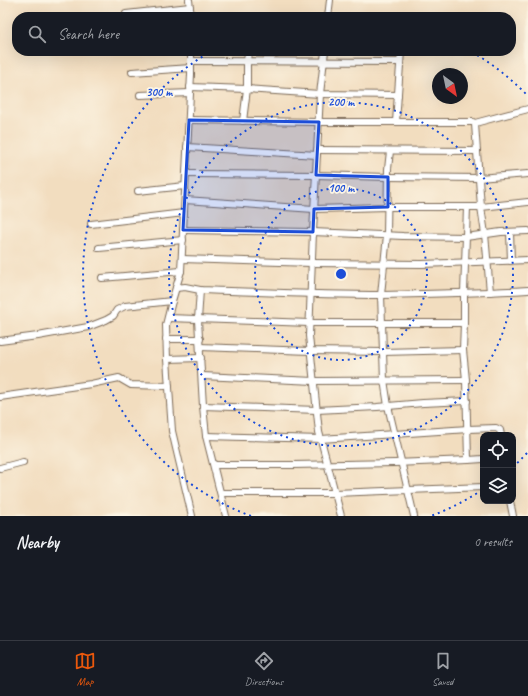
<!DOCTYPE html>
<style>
:root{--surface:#171b24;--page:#242831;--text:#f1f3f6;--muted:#9ea1a6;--line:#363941;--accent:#ea580c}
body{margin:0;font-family:Caveat,sans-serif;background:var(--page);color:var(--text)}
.controls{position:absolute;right:12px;bottom:12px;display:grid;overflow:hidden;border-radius:8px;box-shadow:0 4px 16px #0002}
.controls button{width:36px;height:36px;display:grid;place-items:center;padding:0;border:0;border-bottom:1px solid var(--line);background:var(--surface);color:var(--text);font:20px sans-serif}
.compass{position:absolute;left:432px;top:68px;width:36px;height:36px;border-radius:50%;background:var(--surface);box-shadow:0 4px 16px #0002;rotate:147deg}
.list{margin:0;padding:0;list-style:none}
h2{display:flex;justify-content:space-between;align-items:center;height:52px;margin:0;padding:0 16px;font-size:17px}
h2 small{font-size:13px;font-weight:400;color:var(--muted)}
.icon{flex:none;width:22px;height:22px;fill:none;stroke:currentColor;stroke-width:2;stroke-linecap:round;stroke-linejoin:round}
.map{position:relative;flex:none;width:528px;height:516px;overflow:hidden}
.search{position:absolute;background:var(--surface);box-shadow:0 4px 16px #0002;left:12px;right:12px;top:12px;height:44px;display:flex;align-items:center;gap:10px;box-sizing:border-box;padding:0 14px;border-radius:16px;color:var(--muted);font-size:15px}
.sheet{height:124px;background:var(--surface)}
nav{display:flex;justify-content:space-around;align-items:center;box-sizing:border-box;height:56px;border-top:1px solid var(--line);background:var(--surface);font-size:11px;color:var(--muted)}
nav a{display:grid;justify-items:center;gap:2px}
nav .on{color:var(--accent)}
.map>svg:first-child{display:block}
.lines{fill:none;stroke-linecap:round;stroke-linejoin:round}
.minor-casing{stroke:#7b6956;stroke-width:8}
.minor{stroke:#fff;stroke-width:6}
.marked{fill:#1d4ed8;fill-opacity:0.2;stroke:#1d4ed8;stroke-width:3;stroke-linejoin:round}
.ring{fill:none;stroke:#1d4ed8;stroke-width:2;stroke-dasharray:2 4}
.centre{fill:#1d4ed8;stroke:#fcf5e5;stroke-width:2}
.ring-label{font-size:12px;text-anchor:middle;font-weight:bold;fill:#1d4ed8;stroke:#fcf5e5;stroke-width:3.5;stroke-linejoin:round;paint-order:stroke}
</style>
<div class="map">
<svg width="528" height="516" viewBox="0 0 528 516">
<rect width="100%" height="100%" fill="#fcf5e5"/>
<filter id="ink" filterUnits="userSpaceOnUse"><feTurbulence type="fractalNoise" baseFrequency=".025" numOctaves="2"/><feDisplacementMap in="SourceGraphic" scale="8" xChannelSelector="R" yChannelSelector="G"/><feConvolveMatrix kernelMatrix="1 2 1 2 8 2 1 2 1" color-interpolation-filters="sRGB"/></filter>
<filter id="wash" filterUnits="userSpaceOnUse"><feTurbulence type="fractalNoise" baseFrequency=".012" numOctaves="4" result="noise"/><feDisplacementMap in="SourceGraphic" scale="16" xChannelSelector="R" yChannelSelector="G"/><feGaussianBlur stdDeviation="0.9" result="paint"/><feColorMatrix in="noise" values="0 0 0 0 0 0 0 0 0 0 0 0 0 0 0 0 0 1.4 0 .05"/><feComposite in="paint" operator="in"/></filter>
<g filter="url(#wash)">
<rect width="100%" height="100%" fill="#f2ddbf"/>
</g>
<g filter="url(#ink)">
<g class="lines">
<defs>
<g id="minor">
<polyline points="189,0 191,17"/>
<polyline points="126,14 190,7"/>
<polyline points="328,17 330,0"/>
<polyline points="191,51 191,74 181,271 172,301 166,325 167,359 172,431 192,516"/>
<polyline points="325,51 320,94 313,232 309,336 319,432 341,516"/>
<polyline points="401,51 396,122 473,122 475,124 481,207 467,207 464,293 464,323 463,350 466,380 468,460 483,459"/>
<polyline points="191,61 400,62"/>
<polyline points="132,72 191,68"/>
<polyline points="190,87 247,89 320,94 398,95"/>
<polyline points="140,95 190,93"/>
<polyline points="189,120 319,122 396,122"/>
<polyline points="243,121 247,89 247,62 248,51"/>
<polyline points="475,123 528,109"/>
<polyline points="187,147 317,155"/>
<polyline points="317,150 477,151"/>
<polyline points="390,151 388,169 387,235 381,295 384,380 388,406 414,516"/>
<polyline points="186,174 316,175 388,177 479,178 528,174"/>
<polyline points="138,191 185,186"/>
<polyline points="185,200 314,209 388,207 467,207"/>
<polyline points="91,224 184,213"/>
<polyline points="183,230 313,232 403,236 466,237 501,232 528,231"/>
<polyline points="510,232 511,261"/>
<polyline points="99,248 183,240"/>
<polyline points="182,259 311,263 422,264 528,260"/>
<polyline points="102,278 181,271"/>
<path d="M176,288L185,287L200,290C260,292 321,295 382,295C431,294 479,293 528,290"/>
<polyline points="200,290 198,320 203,406 206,436 226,516"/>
<polyline points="490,292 485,234 481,207 528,202"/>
<polyline points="168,318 309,323 464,323"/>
<polyline points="166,339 200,339"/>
<polyline points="0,341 38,336 88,327 106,320 113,316 117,310 125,306 172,301"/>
<polyline points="200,347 310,351 383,352 463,350"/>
<polyline points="167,359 201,358"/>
<polyline points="202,376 314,381 466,380"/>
<polyline points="0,397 91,384 119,378 131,385 169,386"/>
<polyline points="203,406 317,410 377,407 423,403 467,401"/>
<polyline points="206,436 321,439 468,429 496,428 500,430 501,435"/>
<polyline points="214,465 293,465 395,463 468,460"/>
<polyline points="0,468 23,462"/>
<polyline points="221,493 335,493 483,487"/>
<polyline points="510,501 513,516"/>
</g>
</defs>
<use href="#minor" class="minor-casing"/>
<use href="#minor" class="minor"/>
</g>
</g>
<path class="marked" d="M189,120L319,122L316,175L388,177V207L314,209L313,232L183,230Z"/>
<g class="ring">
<circle cx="341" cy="274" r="86"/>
<circle cx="341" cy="274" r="172"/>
<path d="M527 453A258 258 0 0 1 514 466M482 490A258 258 0 0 1 431 516M251 516A258 258 0 0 1 210 52M319 17A258 258 0 0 1 363 17M472 52A258 258 0 0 1 527 95"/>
</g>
<circle cx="341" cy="274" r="6" class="centre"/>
<g class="ring-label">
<text x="159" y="96">300 m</text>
<text x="341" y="106">200 m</text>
<text x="341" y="192">100 m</text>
</g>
</svg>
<div class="controls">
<button><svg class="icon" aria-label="locate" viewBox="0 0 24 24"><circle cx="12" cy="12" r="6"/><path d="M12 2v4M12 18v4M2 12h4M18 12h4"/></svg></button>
<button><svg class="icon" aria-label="layers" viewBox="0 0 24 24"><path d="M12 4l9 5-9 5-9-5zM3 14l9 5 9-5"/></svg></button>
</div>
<svg class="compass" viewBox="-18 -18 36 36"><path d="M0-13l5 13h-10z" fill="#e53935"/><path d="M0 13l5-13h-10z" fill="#9ea1a6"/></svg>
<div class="search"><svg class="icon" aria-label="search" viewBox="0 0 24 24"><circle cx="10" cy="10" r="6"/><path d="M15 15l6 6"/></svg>Search here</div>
</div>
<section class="sheet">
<h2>Nearby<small>0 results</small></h2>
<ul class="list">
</ul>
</section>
<nav>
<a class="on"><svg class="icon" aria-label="map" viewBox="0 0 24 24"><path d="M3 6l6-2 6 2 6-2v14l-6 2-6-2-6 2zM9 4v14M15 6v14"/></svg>Map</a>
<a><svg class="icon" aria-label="directions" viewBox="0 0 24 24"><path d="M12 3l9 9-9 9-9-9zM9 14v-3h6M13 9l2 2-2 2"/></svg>Directions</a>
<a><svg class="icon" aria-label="saved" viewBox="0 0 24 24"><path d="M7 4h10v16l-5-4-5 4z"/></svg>Saved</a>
</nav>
